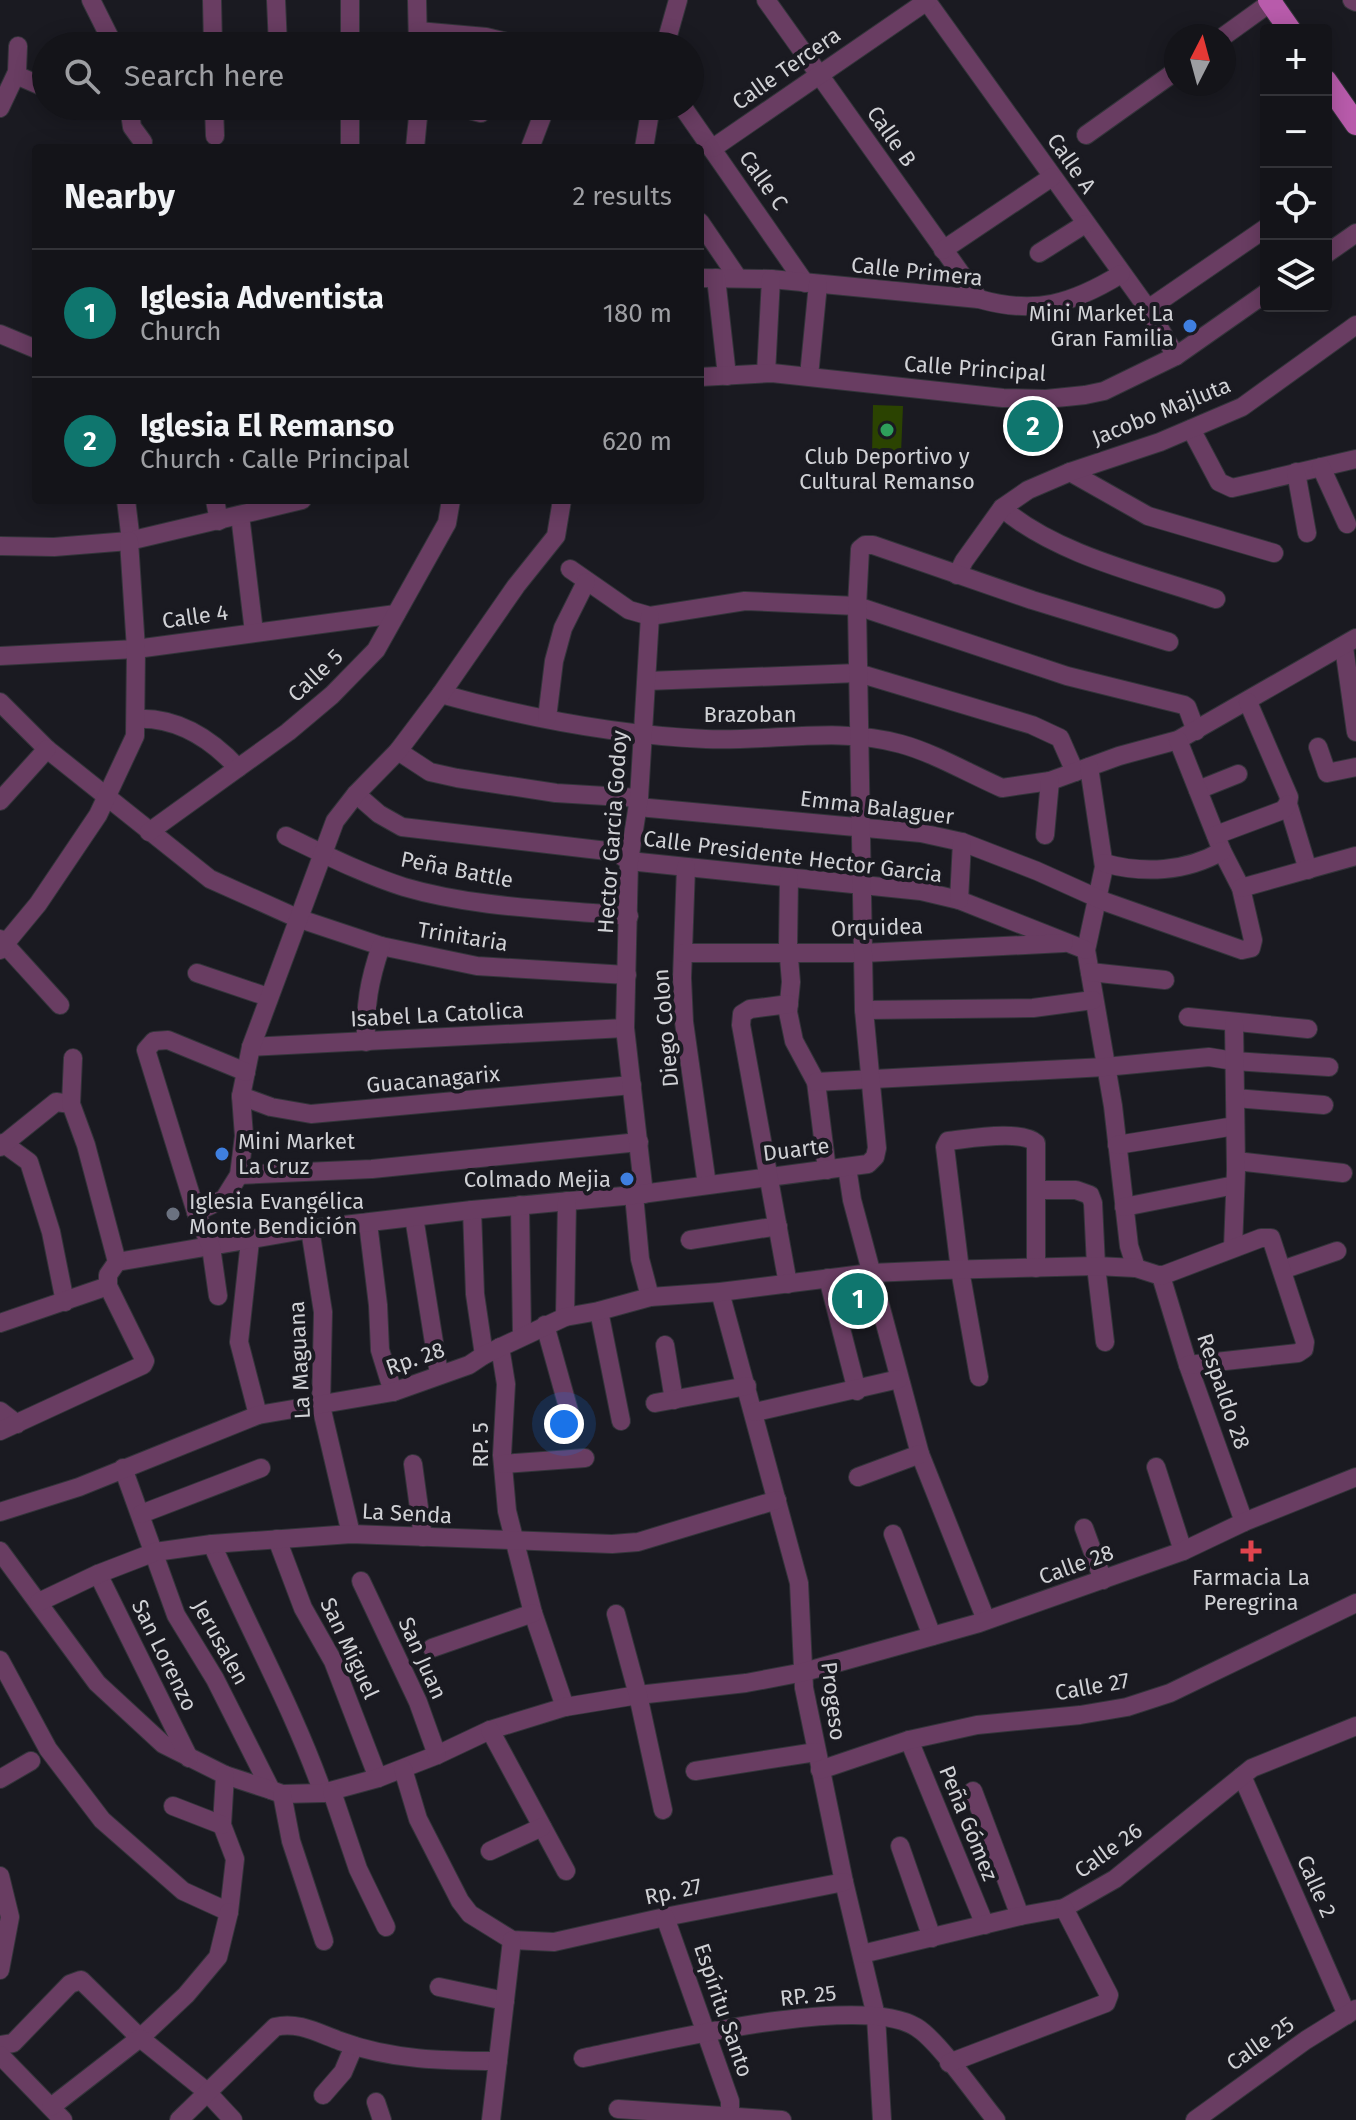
<!DOCTYPE html>
<meta charset="utf-8">
<style>
:root{--surface:#141419;--page:#1d1d22;--text:#f1f3f6;--muted:#9d9ea2;--line:#333338;--accent:#0f766e}
body{margin:0;font-family:"Fira Sans",sans-serif;background:var(--page);color:var(--text)}
.controls{position:absolute;right:24px;top:24px;display:grid;overflow:hidden;border-radius:8px;box-shadow:0 4px 20px #0003}
.controls button{width:72px;height:72px;display:grid;place-items:center;padding:0;border:0;border-bottom:2px solid var(--line);background:var(--surface);color:var(--text);font:40px sans-serif}
.compass{position:absolute;left:1164px;top:24px;width:72px;height:72px;border-radius:50%;background:var(--surface);box-shadow:0 4px 20px #0003;rotate:6deg}
.you{position:absolute;left:564px;top:1424px;width:28px;height:28px;margin:-20px;border:6px solid #fff;border-radius:50%;background:#1a73e8;box-shadow:0 0 0 12px #1a73e833}
.badge{display:grid;place-items:center;width:52px;height:52px;border-radius:50%;background:var(--accent);color:#fff;font-size:26px;font-weight:700}
.pin{position:absolute;translate:-50% -50%;border:4px solid #fff;box-shadow:0 2px 8px #0006}
.list{margin:0;padding:0;list-style:none}
h2{display:flex;justify-content:space-between;align-items:center;height:104px;margin:0;padding:0 32px;font-size:34px}
h2 small{font-size:26px;font-weight:400;color:var(--muted)}
.list li{display:grid;grid-template-columns:52px 1fr auto;gap:24px;align-items:center;box-sizing:border-box;height:128px;padding:0 32px;border-top:2px solid var(--line)}
.list b{display:block;font-size:30px;white-space:nowrap}
.list p{margin:0;font-size:26px;white-space:nowrap;color:var(--muted)}
.list em{font-size:26px;font-style:normal;color:var(--muted)}
.icon{flex:none;width:44px;height:44px;fill:none;stroke:currentColor;stroke-width:2;stroke-linecap:round;stroke-linejoin:round}
.map{position:relative;flex:none;width:1356px;height:2120px;overflow:hidden}
.search{position:absolute;background:var(--surface);box-shadow:0 4px 20px #0003;left:32px;top:32px;width:672px;height:88px;display:flex;align-items:center;gap:20px;box-sizing:border-box;padding:0 28px;border-radius:44px;color:var(--muted);font-size:30px}
.panel{position:absolute;background:var(--surface);box-shadow:0 4px 20px #0003;left:32px;top:144px;width:672px;height:360px;border-radius:8px}
.map>svg:first-child{display:block}
.green{fill:#2b4301}
.lines{fill:none;stroke-linecap:round;stroke-linejoin:round}
.minor-casing{stroke:#33343a;stroke-width:20}
.major-casing{stroke:#33343a;stroke-width:24}
.minor{stroke:#693d62;stroke-width:18}
.major{stroke:#b85bab;stroke-width:22}
.shop-dot{fill:#3f7fe0;stroke:#1a1a21;stroke-width:3}
.leisure-dot{fill:#2e9e5b;stroke:#1a1a21;stroke-width:3}
.worship-dot{fill:#6b7280;stroke:#1a1a21;stroke-width:3}
.health-dot{fill:#e0444e;stroke:#1a1a21;stroke-width:3}
.labels{text-anchor:middle;stroke-width:8;stroke-linejoin:round;paint-order:stroke}
.street-label{font-size:22px;fill:#d0d1d5;stroke:#1a1a21}
.poi-label{font-size:22px;fill:#d0d1d5;stroke:#1a1a21;text-anchor:end}
</style>
<div class="map">
<svg width="1356" height="2120" viewBox="0 0 1356 2120">
<rect width="100%" height="100%" fill="#1a1a21"/>
<polygon class="green" points="873,405 903,406 901,454 872,454"/>
<g class="lines">
<defs>
<g id="minor">
<polyline points="91,0 114,46"/>
<polyline points="212,0 213,46"/>
<polyline points="276,0 278,46"/>
<polyline points="350,0 350,46"/>
<polyline points="417,0 418,46"/>
<polyline points="766,0 979,299"/>
<polyline points="926,0 1148,309 1176,356"/>
<polyline points="1352,0 1356,2"/>
<polyline points="418,31 486,37 524,46"/>
<polyline points="1224,36 1274,0"/>
<polyline points="570,46 571,42"/>
<polyline points="665,46 678,0"/>
<polyline points="16,75 46,88"/>
<polyline points="129,106 132,127 143,142"/>
<polyline points="214,106 215,136"/>
<polyline points="350,106 350,148"/>
<polyline points="455,106 481,113"/>
<polyline points="682,106 805,283"/>
<polyline points="0,108 17,72 18,46"/>
<polyline points="1086,135 1176,71"/>
<polyline points="415,148 419,106"/>
<polyline points="530,148 546,106"/>
<polyline points="644,148 651,106"/>
<polyline points="713,148 927,1"/>
<polyline points="700,222 738,278"/>
<polyline points="943,250 1052,177"/>
<polyline points="1039,253 1085,224"/>
<polyline points="1326,254 1356,233"/>
<path d="M700,278L771,279L979,299C1035,315 1072,304 1121,274"/>
<polyline points="716,278 727,376"/>
<polyline points="1148,309 1266,228"/>
<polyline points="0,334 36,349"/>
<polyline points="766,373 771,279"/>
<polyline points="809,376 818,284"/>
<polyline points="700,377 772,373 1003,398 1046,399 1085,395 1104,391 1176,356 1266,293"/>
<polyline points="1191,429 1219,482 1232,488 1356,459"/>
<polyline points="1321,467 1347,524"/>
<polyline points="1070,472 1148,516 1274,553"/>
<polyline points="1296,472 1307,533"/>
<polyline points="126,500 131,541"/>
<polyline points="215,500 219,521"/>
<path d="M1002,508C1058,556 1147,575 1216,599"/>
<polyline points="240,515 254,632"/>
<polyline points="0,546 54,547 129,541 302,500"/>
<polyline points="570,569 629,610 650,616 745,601 857,606 1067,676 1184,705 1187,707 1196,731"/>
<polyline points="957,575 964,561 1002,508 1028,490 1070,472 1160,442 1242,407 1356,325"/>
<polyline points="1344,647 1356,732"/>
<polyline points="0,656 136,649 396,614"/>
<polyline points="647,681 858,673 1032,725 1060,738 1075,772"/>
<path d="M441,694C527,718 617,735 706,739C770,742 839,726 901,744C934,753 970,774 1002,788L1050,781L1119,756L1178,740L1356,638"/>
<polyline points="0,702 47,749 210,879 297,918 381,946 477,966 627,975"/>
<polyline points="1248,702 1289,797 1288,804 1308,870"/>
<polyline points="547,718 554,661 563,628 586,582"/>
<path d="M136,719C177,717 211,739 238,768"/>
<polyline points="1318,747 1327,773 1356,767"/>
<polyline points="398,751 430,772 457,778 556,793 639,798"/>
<polyline points="1089,767 1104,867 1086,950 1113,1106 1129,1246 1136,1268"/>
<polyline points="1198,790 1238,774"/>
<polyline points="356,794 379,814 402,827 616,852 629,861 921,891 959,900 1086,950"/>
<polyline points="0,801 47,749"/>
<polyline points="638,807 921,833 962,842 1037,871 1106,902 1242,950 1251,948 1253,940 1241,888 1222,851 1178,740"/>
<polyline points="149,832 288,732 332,695 376,650 447,523 451,500"/>
<polyline points="1045,835 1050,781"/>
<polyline points="1216,835 1283,810 1288,804"/>
<path d="M286,836C324,854 363,874 404,887C475,908 554,909 629,916"/>
<path d="M1104,863C1143,874 1186,872 1222,851"/>
<polyline points="686,867 682,978 684,1022 707,1185"/>
<polyline points="789,877 788,946 791,982 788,1012 794,1041 816,1082 827,1170"/>
<polyline points="1241,888 1356,856"/>
<polyline points="959,900 962,842"/>
<polyline points="0,939 60,1005"/>
<polyline points="0,950 38,904 98,815 135,736 136,649 129,541"/>
<polyline points="683,953 864,953 1064,943"/>
<polyline points="1090,972 1165,980"/>
<polyline points="197,973 268,997"/>
<polyline points="864,1010 1033,1008 1093,1000"/>
<polyline points="1188,1017 1308,1029"/>
<path d="M366,1042C365,1005 369,981 381,946"/>
<polyline points="251,1047 625,1028"/>
<polyline points="816,1082 1105,1067 1209,1057 1234,1061 1329,1067"/>
<polyline points="241,1096 271,1107 311,1114 632,1085"/>
<polyline points="1235,1098 1324,1105"/>
<polyline points="3,1143 29,1162 51,1232 65,1302"/>
<polyline points="1117,1145 1235,1126"/>
<polyline points="0,1147 56,1102 71,1104"/>
<polyline points="1236,1161 1343,1173"/>
<polyline points="847,1167 852,1200 920,1454 986,1620"/>
<polyline points="239,1175 372,1169 639,1142"/>
<polyline points="1036,1190 1076,1190 1090,1195 1093,1203 1096,1266 1105,1342"/>
<polyline points="644,1194 625,1028 629,861 639,798 650,616"/>
<polyline points="634,1195 640,1259 650,1297"/>
<polyline points="520,1205 522,1336"/>
<polyline points="1124,1207 1235,1185"/>
<polyline points="472,1210 475,1294 484,1355"/>
<polyline points="196,1212 224,1199 239,1175 244,1136 241,1096 251,1047 335,821 356,794 398,751 441,694 516,586 556,536 562,500"/>
<polyline points="414,1217 439,1374"/>
<polyline points="368,1223 378,1305 380,1350 393,1392"/>
<polyline points="310,1229 323,1312 321,1406 351,1534"/>
<polyline points="690,1240 778,1226"/>
<polyline points="250,1241 239,1342 258,1415"/>
<polyline points="1233,1248 1236,1170 1234,1022"/>
<polyline points="117,1262 310,1229 472,1210 634,1195 868,1164 875,1157 877,1148 864,1010 857,606 860,549 865,545 873,545 1032,600 1169,642"/>
<polyline points="1282,1270 1337,1251"/>
<polyline points="1161,1276 1188,1365 1244,1522"/>
<polyline points="828,1278 857,1391"/>
<polyline points="788,1284 741,1025 742,1014 750,1009 789,1004"/>
<polyline points="720,1292 799,1583 804,1688 844,1882 876,2016 882,2120"/>
<polyline points="218,1296 211,1247 196,1212 146,1050 154,1041 168,1040 246,1072"/>
<polyline points="599,1311 621,1421"/>
<polyline points="565,1317 567,1201"/>
<polyline points="0,1323 108,1286"/>
<polyline points="545,1325 571,1418"/>
<polyline points="665,1345 674,1400"/>
<polyline points="500,1347 506,1384 502,1455 507,1511 533,1613 565,1707"/>
<path d="M979,1377L960,1270L945,1147L948,1141C968,1139 1021,1129 1036,1143V1268"/>
<polyline points="655,1403 747,1386"/>
<polyline points="0,1411 17,1424"/>
<polyline points="755,1412 899,1379"/>
<polyline points="0,1431 143,1365 145,1361 108,1286 108,1275 117,1262 86,1145 71,1104 73,1058"/>
<polyline points="413,1464 423,1537"/>
<polyline points="503,1464 585,1458"/>
<polyline points="1156,1467 1183,1551"/>
<polyline points="123,1468 176,1615 215,1679 271,1790"/>
<polyline points="858,1477 920,1454"/>
<polyline points="0,1512 79,1487 258,1415 393,1392 469,1365 484,1355 565,1317 599,1311 650,1297 720,1292 871,1273 942,1270 1096,1266 1136,1268 1161,1276 1261,1238 1271,1238 1305,1342 1304,1349 1298,1353 1188,1365"/>
<polyline points="141,1514 261,1468"/>
<polyline points="1084,1528 1103,1580"/>
<polyline points="893,1534 932,1636"/>
<polyline points="277,1539 303,1608 333,1661 378,1778"/>
<path d="M212,1544C248,1628 293,1708 323,1793"/>
<polyline points="0,1551 97,1683 163,1744 225,1775 271,1790 282,1794 323,1793 378,1778 437,1755 490,1730 565,1707 638,1695 746,1683 804,1672 979,1623 1183,1551 1244,1522 1356,1477"/>
<polyline points="98,1574 189,1758"/>
<polyline points="361,1581 418,1702 437,1755"/>
<polyline points="39,1602 98,1574 155,1552 212,1544 351,1534 612,1544 638,1542 777,1500"/>
<polyline points="616,1614 638,1695 663,1810"/>
<polyline points="432,1648 533,1613"/>
<polyline points="0,1660 48,1749 102,1820 183,1891 229,1912 235,1859 222,1825 225,1775"/>
<polyline points="490,1730 566,1871"/>
<polyline points="909,1740 985,1925"/>
<polyline points="403,1769 418,1819 460,1901 470,1914 512,1940 554,1942 665,1917 844,1882"/>
<polyline points="820,1770 909,1740 977,1725 1080,1715 1127,1707 1170,1693 1356,1603"/>
<polyline points="695,1771 816,1752"/>
<polyline points="1242,1776 1347,2015"/>
<polyline points="0,1779 31,1761"/>
<polyline points="973,1791 1020,1916"/>
<polyline points="332,1792 358,1869 386,1927"/>
<polyline points="282,1794 291,1841 324,1941"/>
<polyline points="173,1806 222,1825"/>
<polyline points="900,1846 932,1938"/>
<polyline points="490,1851 542,1827"/>
<polyline points="0,1876 10,1917 0,1970"/>
<polyline points="665,1917 730,2101 730,2120"/>
<polyline points="862,1954 1020,1916 1064,1908 1115,1879 1252,1768 1356,1726"/>
<polyline points="439,1987 505,2001"/>
<polyline points="0,2045 13,2043 70,1984 81,1980 140,2038 186,1995 218,1957 229,1912"/>
<polyline points="0,2055 63,2120"/>
<path d="M583,2058C652,2044 859,1992 916,2027C938,2040 977,2097 996,2120"/>
<polyline points="949,2063 1106,2003 1109,1995 1064,1908"/>
<polyline points="323,2095 343,2072 354,2046"/>
<polyline points="376,2102 382,2120"/>
<polyline points="51,2107 140,2038 206,2091 233,2120"/>
<polyline points="618,2109 782,2120"/>
<path d="M179,2120L275,2027C297,2021 318,2033 340,2041C391,2060 444,2061 498,2061"/>
<polyline points="491,2120 512,1940"/>
<polyline points="1195,2120 1306,2040 1356,2009"/>
</g>
<g id="major">
<polyline points="1269,0 1290,30"/>
<polyline points="1326,81 1356,124"/>
</g>
</defs>
<use href="#minor" class="minor-casing"/>
<use href="#major" class="major-casing"/>
<use href="#minor" class="minor"/>
<use href="#major" class="major"/>
</g>
<g class="shop-dot">
<circle cx="1190" cy="326" r="8"/>
<circle cx="222" cy="1154" r="8"/>
<circle cx="627" cy="1179" r="8"/>
</g>
<circle class="leisure-dot" cx="887" cy="430" r="8"/>
<circle class="worship-dot" cx="173" cy="1214" r="8"/>
<path class="health-dot" d="M1247 1539h8v8h8v8h-8v8h-8v-8h-8v-8h8z"/>
<g class="labels">
<g class="street-label">
<text transform="translate(786 68) rotate(-35)" y="8">Calle Tercera</text>
<text transform="translate(892 136) rotate(55)" y="8">Calle B</text>
<text transform="translate(1072 163) rotate(55)" y="8">Calle A</text>
<text transform="translate(764 180) rotate(55)" y="8">Calle C</text>
<text transform="translate(917 271) rotate(6)" y="8">Calle Primera</text>
<text transform="translate(975 368) rotate(4)" y="8">Calle Principal</text>
<text transform="translate(1161 411) rotate(-22)" y="8">Jacobo Majluta</text>
<text transform="translate(195 616) rotate(-8)" y="8">Calle 4</text>
<text transform="translate(315 675) rotate(-43)" y="8">Calle 5</text>
<text x="750" y="722">Brazoban</text>
<text transform="translate(877 807) rotate(7)" y="8">Emma Balaguer</text>
<text transform="translate(612 832) rotate(-86)" y="8">Hector Garcia Godoy</text>
<text transform="translate(793 856) rotate(7)" y="8">Calle Presidente Hector Garcia</text>
<text transform="translate(457 869) rotate(11)" y="8">Peña Battle</text>
<text transform="translate(877 927) rotate(-2)" y="8">Orquidea</text>
<text transform="translate(463 936) rotate(9)" y="8">Trinitaria</text>
<text transform="translate(437 1014) rotate(-3)" y="8">Isabel La Catolica</text>
<text transform="translate(665 1028) rotate(-95)" y="8">Diego Colon</text>
<text transform="translate(433 1079) rotate(-5)" y="8">Guacanagarix</text>
<text transform="translate(796 1149) rotate(-7)" y="8">Duarte</text>
<text transform="translate(415 1358) rotate(-19)" y="8">Rp. 28</text>
<text transform="translate(299 1360) rotate(-93)" y="8">La Maguana</text>
<text transform="translate(1224 1391) rotate(71)" y="8">Respaldo 28</text>
<text transform="translate(480 1445) rotate(-90)" y="8">RP. 5</text>
<text transform="translate(407 1513) rotate(3)" y="8">La Senda</text>
<text transform="translate(1076 1564) rotate(-20)" y="8">Calle 28</text>
<text transform="translate(221 1642) rotate(61)" y="8">Jerusalen</text>
<text transform="translate(350 1648) rotate(65)" y="8">San Miguel</text>
<text transform="translate(165 1655) rotate(64)" y="8">San Lorenzo</text>
<text transform="translate(423 1658) rotate(66)" y="8">San Juan</text>
<text transform="translate(1092 1686) rotate(-10)" y="8">Calle 27</text>
<text transform="translate(834 1701) rotate(83)" y="8">Progeso</text>
<text transform="translate(969 1823) rotate(68)" y="8">Peña Gómez</text>
<text transform="translate(1108 1850) rotate(-36)" y="8">Calle 26</text>
<text transform="translate(1317 1886) rotate(66)" y="8">Calle 2</text>
<text transform="translate(673 1891) rotate(-12)" y="8">Rp. 27</text>
<text transform="translate(808 1995) rotate(-6)" y="8">RP. 25</text>
<text transform="translate(724 2010) rotate(71)" y="8">Espíritu Santo</text>
<text transform="translate(1260 2043) rotate(-35)" y="8">Calle 25</text>
</g>
<g class="poi-label">
<text x="1174" y="321">Mini Market La<tspan x="1174" dy="25">Gran Familia</tspan></text>
<text x="887" y="464" text-anchor="middle">Club Deportivo y<tspan x="887" dy="25">Cultural Remanso</tspan></text>
<text x="238" y="1149" text-anchor="start">Mini Market<tspan x="238" dy="25">La Cruz</tspan></text>
<text x="611" y="1187">Colmado Mejia</text>
<text x="189" y="1209" text-anchor="start">Iglesia Evangélica<tspan x="189" dy="25">Monte Bendición</tspan></text>
<text x="1251" y="1585" text-anchor="middle">Farmacia La<tspan x="1251" dy="25">Peregrina</tspan></text>
</g>
</g>
</svg>
<div class="controls">
<button>+</button>
<button>−</button>
<button><svg class="icon" aria-label="locate" viewBox="0 0 24 24"><circle cx="12" cy="12" r="6"/><path d="M12 2v4M12 18v4M2 12h4M18 12h4"/></svg></button>
<button><svg class="icon" aria-label="layers" viewBox="0 0 24 24"><path d="M12 4l9 5-9 5-9-5zM3 14l9 5 9-5"/></svg></button>
</div>
<svg class="compass" viewBox="-18 -18 36 36"><path d="M0-13l5 13h-10z" fill="#e53935"/><path d="M0 13l5-13h-10z" fill="#9d9ea2"/></svg>
<div class="you"></div>
<div class="pin badge" style="left:858px;top:1299px">1</div>
<div class="pin badge" style="left:1033px;top:426px">2</div>
<div class="search"><svg class="icon" aria-label="search" viewBox="0 0 24 24"><circle cx="10" cy="10" r="6"/><path d="M15 15l6 6"/></svg>Search here</div>
<section class="panel">
<h2>Nearby<small>2 results</small></h2>
<ul class="list">
<li><span class="badge">1</span><div><b>Iglesia Adventista</b><p>Church</p></div><em>180 m</em></li>
<li><span class="badge">2</span><div><b>Iglesia El Remanso</b><p>Church · Calle Principal</p></div><em>620 m</em></li>
</ul>
</section>
</div>
